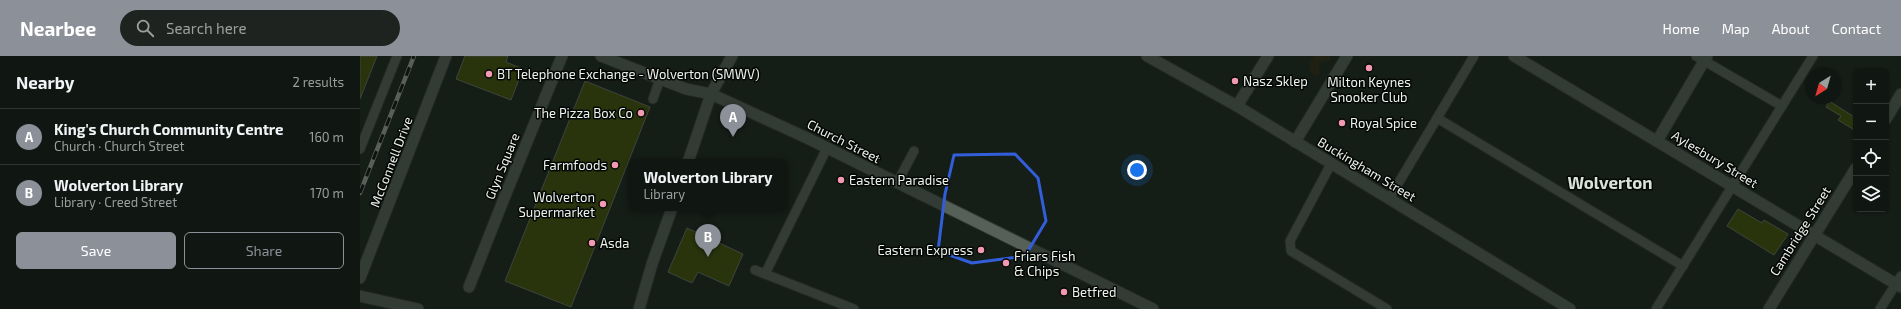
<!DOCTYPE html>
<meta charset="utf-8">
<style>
:root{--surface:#101611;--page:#1e231f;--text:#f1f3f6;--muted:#9c9f9f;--line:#303531;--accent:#8c9099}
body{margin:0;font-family:"Exo 2",sans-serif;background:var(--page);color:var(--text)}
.controls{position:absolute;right:12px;top:12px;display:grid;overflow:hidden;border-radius:6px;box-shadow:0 1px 3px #0004}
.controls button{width:36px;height:36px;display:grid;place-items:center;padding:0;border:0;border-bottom:1px solid var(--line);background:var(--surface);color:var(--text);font:20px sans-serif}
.compass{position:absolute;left:1445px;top:12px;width:36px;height:36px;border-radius:50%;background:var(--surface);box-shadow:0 1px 3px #0004;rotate:217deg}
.you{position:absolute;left:777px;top:114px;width:14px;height:14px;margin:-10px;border:3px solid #fff;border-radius:50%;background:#1a73e8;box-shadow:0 0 0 6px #1a73e833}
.badge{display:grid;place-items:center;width:26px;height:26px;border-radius:50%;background:var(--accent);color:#fff;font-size:13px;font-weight:700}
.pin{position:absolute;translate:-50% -33px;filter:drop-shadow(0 1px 2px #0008)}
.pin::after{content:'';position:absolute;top:21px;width:14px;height:12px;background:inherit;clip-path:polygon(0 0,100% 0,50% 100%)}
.popup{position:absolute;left:269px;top:103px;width:158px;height:52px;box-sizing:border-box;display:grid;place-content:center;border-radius:6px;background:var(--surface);filter:drop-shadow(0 1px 3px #0005);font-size:13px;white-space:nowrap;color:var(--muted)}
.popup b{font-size:15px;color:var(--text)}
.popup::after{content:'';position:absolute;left:50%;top:100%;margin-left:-8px;border:8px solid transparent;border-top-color:var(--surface)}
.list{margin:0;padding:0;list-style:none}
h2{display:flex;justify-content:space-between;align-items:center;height:52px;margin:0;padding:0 16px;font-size:17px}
h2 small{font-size:13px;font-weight:400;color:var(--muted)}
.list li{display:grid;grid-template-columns:26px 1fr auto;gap:12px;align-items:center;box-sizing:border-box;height:56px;padding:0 16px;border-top:1px solid var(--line)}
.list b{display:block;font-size:15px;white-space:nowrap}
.list p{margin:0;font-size:13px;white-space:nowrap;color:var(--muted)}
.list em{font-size:13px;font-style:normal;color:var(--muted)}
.actions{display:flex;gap:8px;padding:12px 16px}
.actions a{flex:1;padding:9px 0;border:1px solid var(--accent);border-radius:6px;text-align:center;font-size:14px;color:var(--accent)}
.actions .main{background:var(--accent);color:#fff}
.icon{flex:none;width:22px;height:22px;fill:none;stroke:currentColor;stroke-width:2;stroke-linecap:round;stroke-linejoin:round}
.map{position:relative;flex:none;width:1541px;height:253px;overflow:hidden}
header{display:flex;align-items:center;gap:24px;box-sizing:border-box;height:56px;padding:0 20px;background:var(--accent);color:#fff}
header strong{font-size:19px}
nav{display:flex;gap:22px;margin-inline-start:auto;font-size:14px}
.search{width:280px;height:36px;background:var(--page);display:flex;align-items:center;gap:10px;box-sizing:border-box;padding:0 14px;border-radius:22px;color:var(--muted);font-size:15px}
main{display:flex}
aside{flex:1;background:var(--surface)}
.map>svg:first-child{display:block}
.green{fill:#2d250c}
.building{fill:#405000;stroke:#6f7367}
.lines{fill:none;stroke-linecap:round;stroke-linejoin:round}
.service-casing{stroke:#323733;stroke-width:11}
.minor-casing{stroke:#323733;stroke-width:13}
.tertiary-casing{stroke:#323733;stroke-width:13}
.service{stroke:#556058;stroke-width:9}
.minor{stroke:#556058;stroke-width:11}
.tertiary{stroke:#556058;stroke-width:11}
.rail-casing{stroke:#a8afa9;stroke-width:4.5}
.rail{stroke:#050705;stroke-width:3;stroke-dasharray:9;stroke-linecap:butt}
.marked{fill:none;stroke:#325eda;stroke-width:3;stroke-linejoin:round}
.poi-dot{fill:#f19ab1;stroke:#050705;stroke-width:1.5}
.labels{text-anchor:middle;stroke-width:3;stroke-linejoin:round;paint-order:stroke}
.poi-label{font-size:13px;fill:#edf3ee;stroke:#050705;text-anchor:start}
.street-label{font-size:13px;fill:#edf3ee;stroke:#050705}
.district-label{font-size:17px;font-weight:bold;fill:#d8e4da;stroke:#050705}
</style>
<header>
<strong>Nearbee</strong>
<div class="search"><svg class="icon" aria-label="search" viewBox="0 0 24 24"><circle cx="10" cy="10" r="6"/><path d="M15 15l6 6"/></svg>Search here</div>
<nav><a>Home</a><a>Map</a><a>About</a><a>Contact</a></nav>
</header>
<main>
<aside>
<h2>Nearby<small>2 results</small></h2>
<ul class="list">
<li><span class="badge">A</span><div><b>King's Church Community Centre</b><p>Church · Church Street</p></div><em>160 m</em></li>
<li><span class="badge">B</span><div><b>Wolverton Library</b><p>Library · Creed Street</p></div><em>170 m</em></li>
</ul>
<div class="actions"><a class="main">Save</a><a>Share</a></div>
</aside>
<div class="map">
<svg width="1541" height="253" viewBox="0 0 1541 253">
<rect width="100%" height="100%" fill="#151e17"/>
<polygon class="green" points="954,0 970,0 971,4 960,7 958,11 961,16 955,21 950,15 949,8"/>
<g class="building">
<polygon points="0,0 17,0 0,43"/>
<polygon points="105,0 148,0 146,6 163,13 151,44 96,23"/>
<polygon points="225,25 290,51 211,251 145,225"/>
<polygon points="1469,45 1496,62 1496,75 1478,64 1481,60 1466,51"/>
<polygon points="1378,153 1402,167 1404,164 1428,178 1414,199 1367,170"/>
<polygon points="327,172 383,198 369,230 338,216 332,227 308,216"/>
</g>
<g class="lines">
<defs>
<g id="service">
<polyline points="1336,0 1422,50"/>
<polyline points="293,43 300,23"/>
<polyline points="1077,62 1323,210"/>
<polyline points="0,93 37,0"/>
<polyline points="971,108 930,185 931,195 1027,253"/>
<polyline points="537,127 554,95"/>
<polyline points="1029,143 1114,0"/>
<polyline points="395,214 494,253"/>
<polyline points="405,218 467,92"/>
<polyline points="1296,253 1453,0"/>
<polyline points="1520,253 1541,220"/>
</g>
<g id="minor">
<polyline points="241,0 326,33 351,38 447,82 793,253"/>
<polyline points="787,0 877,50 1210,253"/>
<polyline points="1154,0 1541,231"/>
<polyline points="877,50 908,0"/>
<polyline points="1526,63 1541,38"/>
<polyline points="1297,85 1347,0"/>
<polyline points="935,86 987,0"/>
<polyline points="328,106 351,38 372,0"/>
<polyline points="0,222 86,0"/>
<polyline points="109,231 145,140 202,0"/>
<polyline points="279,253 292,208 312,152"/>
<polyline points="1409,253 1496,112"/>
</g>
<polyline id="tertiary" points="0,240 58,253"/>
</defs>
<use href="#service" class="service-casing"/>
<use href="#minor" class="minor-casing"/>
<use href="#tertiary" class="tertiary-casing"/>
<use href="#service" class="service"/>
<use href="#minor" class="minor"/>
<use href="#tertiary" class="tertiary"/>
<defs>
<polyline id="rail" points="0,137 54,0"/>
</defs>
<use href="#rail" class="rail-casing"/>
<use href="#rail" class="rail"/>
</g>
<path d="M0 0H1541V253H0ZM655,98L678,122L686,165L665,200L612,207L578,195L585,138L594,99Z" fill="#151e17" fill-opacity=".55" fill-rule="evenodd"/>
<path class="marked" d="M655,98L678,122L686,165L665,200L612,207L578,195L585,138L594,99Z"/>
<g class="poi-dot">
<circle cx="1009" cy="12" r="4"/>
<circle cx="129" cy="18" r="4"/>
<circle cx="875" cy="25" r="4"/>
<circle cx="281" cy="57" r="4"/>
<circle cx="982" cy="67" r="4"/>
<circle cx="255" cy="109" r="4"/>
<circle cx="481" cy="124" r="4"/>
<circle cx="243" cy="148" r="4"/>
<circle cx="232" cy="187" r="4"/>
<circle cx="621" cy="194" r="4"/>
<circle cx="646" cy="207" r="4"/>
<circle cx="704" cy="236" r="4"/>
</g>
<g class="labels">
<g class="poi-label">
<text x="137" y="23">BT Telephone Exchange - Wolverton (SMWV)</text>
<text x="883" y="30">Nasz Sklep</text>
<text x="1009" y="31" text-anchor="middle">Milton Keynes<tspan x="1009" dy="15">Snooker Club</tspan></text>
<text x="273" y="62" text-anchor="end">The Pizza Box Co</text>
<text x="990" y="72">Royal Spice</text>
<text x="247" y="114" text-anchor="end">Farmfoods</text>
<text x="489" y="129">Eastern Paradise</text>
<text x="235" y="146" text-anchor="end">Wolverton<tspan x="235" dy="15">Supermarket</tspan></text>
<text x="240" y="192">Asda</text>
<text x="613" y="199" text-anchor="end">Eastern Express</text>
<text x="654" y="205">Friars Fish<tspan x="654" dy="15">&amp; Chips</tspan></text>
<text x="712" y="241">Betfred</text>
</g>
<g class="street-label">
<text transform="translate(484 85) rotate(27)" y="5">Church Street</text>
<text transform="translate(1355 103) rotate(31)" y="5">Aylesbury Street</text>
<text transform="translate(31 106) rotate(-69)" y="5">McConnell Drive</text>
<text transform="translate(142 110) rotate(-68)" y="5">Glyn Square</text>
<text transform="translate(1007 113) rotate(31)" y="5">Buckingham Street</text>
<text transform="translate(1440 175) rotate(-58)" y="5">Cambridge Street</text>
</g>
<g class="district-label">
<text x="1250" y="133">Wolverton</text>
</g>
</g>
</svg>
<div class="controls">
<button>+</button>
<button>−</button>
<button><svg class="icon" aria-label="locate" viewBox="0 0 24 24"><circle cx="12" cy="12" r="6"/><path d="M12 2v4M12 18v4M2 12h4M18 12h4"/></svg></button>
<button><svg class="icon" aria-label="layers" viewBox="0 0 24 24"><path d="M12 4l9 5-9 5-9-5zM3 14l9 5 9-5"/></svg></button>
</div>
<svg class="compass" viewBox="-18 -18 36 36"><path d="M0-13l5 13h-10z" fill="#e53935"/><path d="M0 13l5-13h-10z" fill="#9c9f9f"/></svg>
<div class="you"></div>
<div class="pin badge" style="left:373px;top:81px">A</div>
<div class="pin badge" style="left:348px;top:201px">B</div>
<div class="popup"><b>Wolverton Library</b>Library</div>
</div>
</main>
